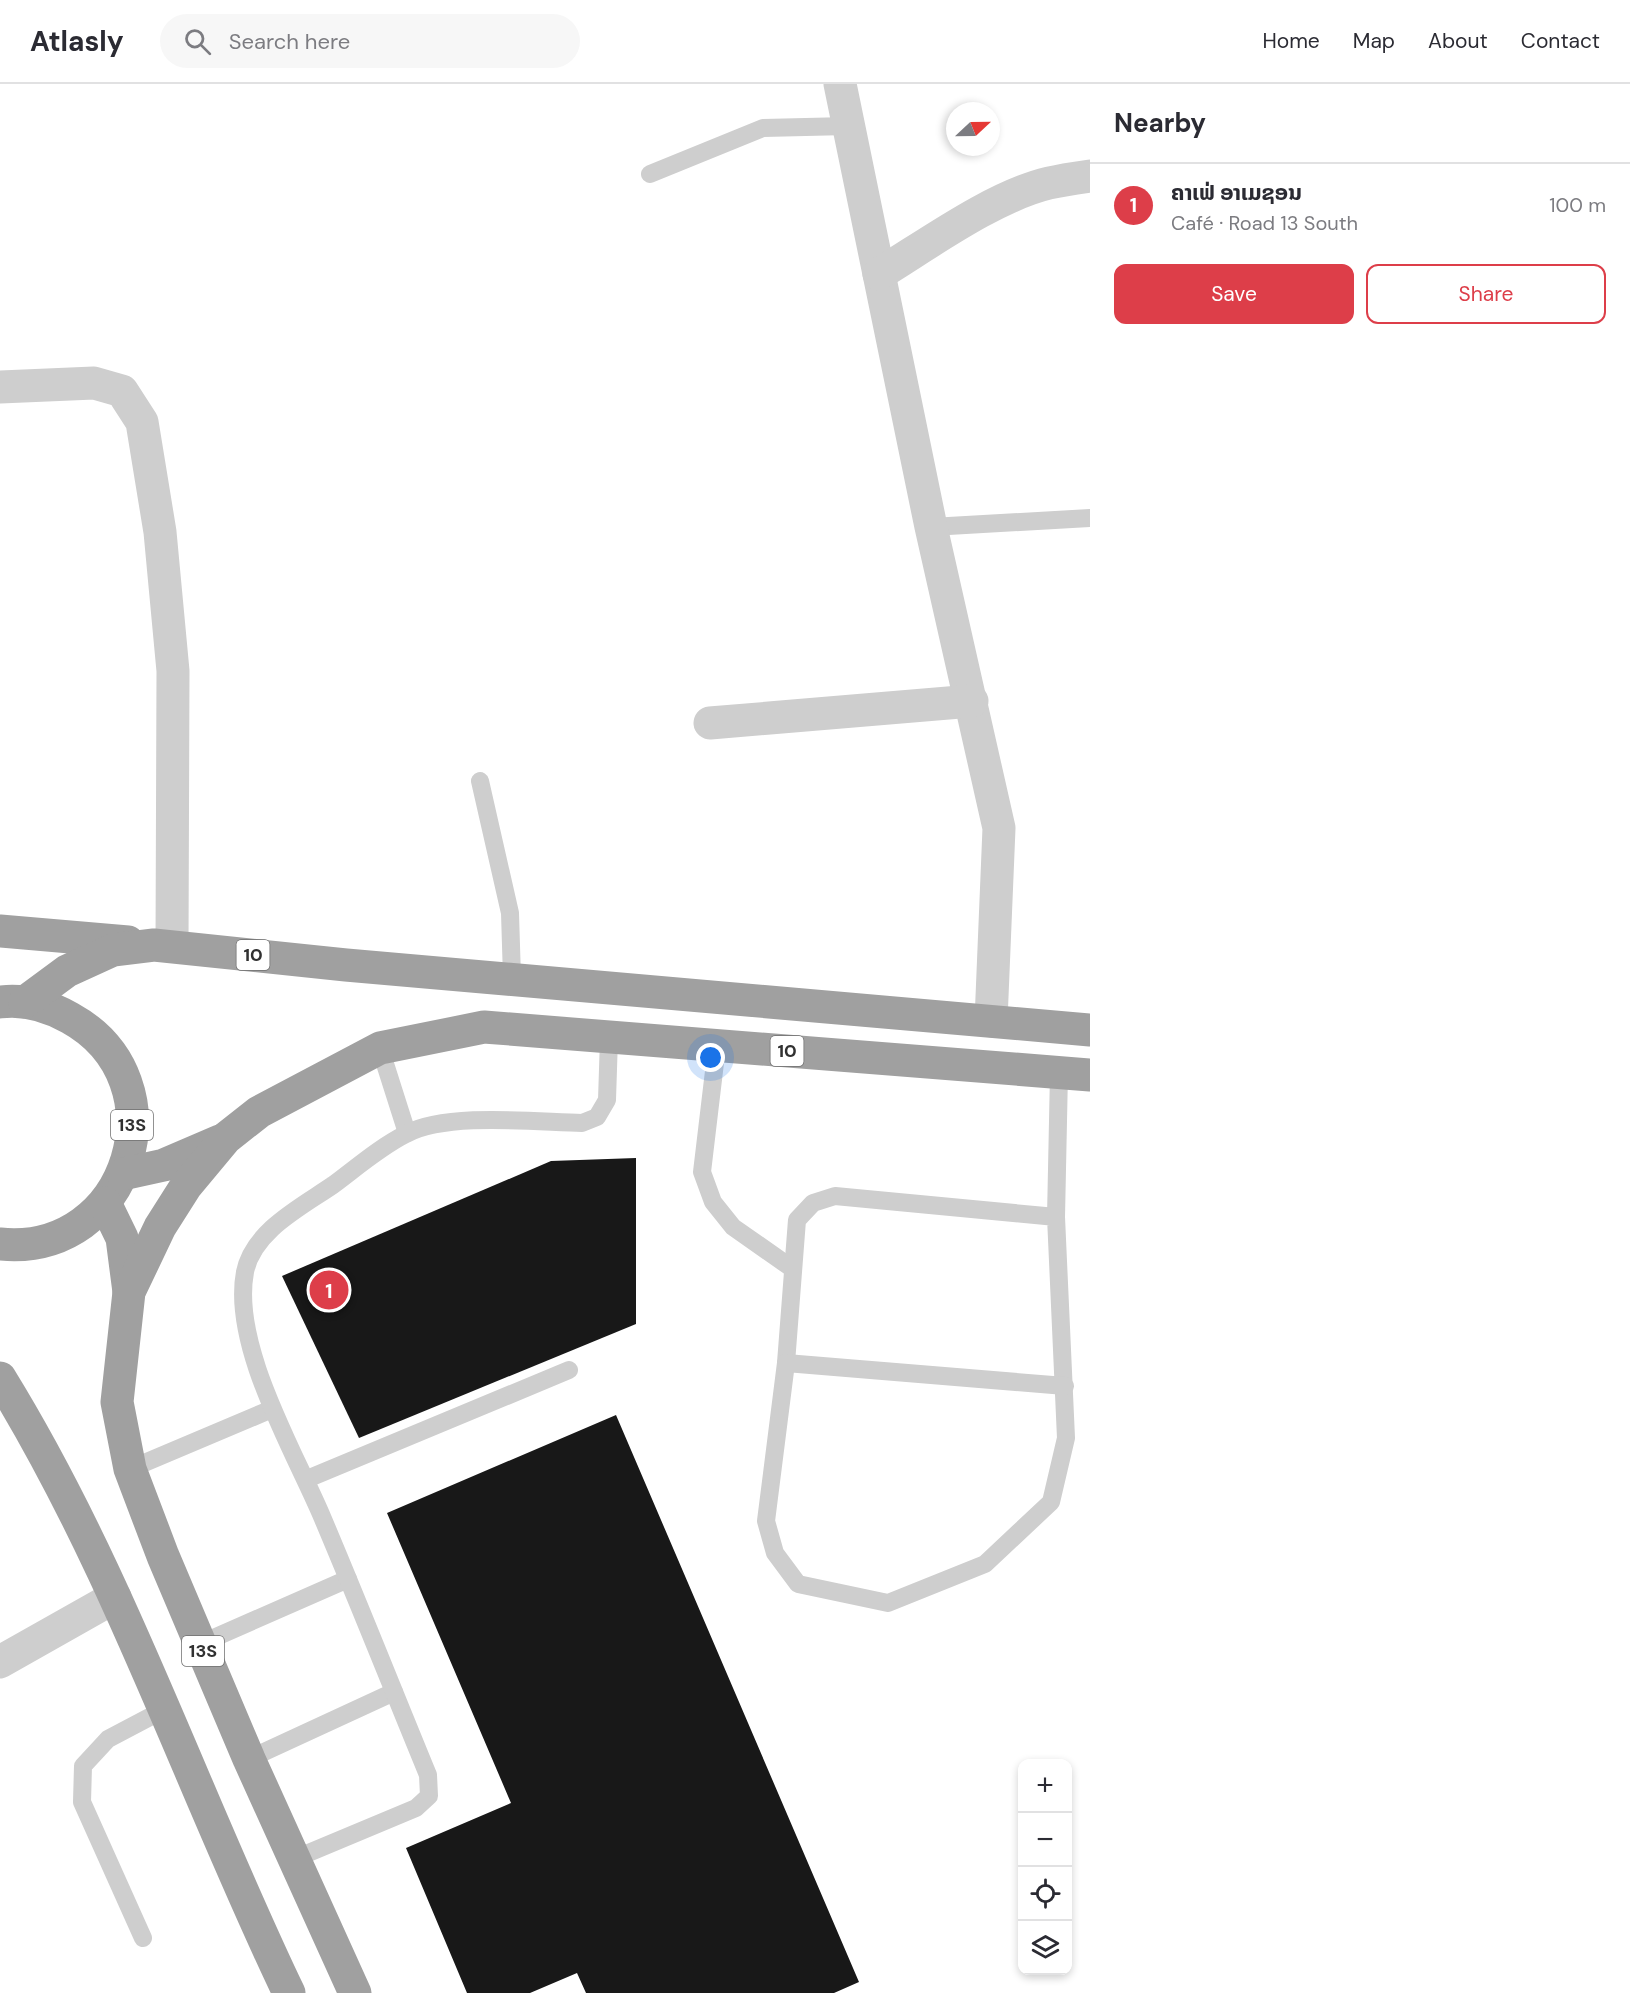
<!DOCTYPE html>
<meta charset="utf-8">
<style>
:root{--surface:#fff;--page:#f7f7f7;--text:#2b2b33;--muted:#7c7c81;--line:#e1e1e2;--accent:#dd3e49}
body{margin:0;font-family:"DM Sans","Noto Sans Lao",sans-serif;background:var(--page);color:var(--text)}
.controls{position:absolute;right:18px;bottom:18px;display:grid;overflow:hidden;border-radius:12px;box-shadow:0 3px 9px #0003}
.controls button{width:54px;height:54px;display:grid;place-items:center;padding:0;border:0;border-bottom:2px solid var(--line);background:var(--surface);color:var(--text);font:30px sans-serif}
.compass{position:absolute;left:946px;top:18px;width:54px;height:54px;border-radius:50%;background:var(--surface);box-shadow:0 3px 9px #0003;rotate:68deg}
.you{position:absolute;left:711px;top:974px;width:21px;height:21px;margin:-15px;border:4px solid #fff;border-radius:50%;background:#1a73e8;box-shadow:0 0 0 9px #1a73e833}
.badge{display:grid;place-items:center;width:39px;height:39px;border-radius:50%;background:var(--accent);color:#fff;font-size:20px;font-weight:700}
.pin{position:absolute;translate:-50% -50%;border:3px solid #fff;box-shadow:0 2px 6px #0006}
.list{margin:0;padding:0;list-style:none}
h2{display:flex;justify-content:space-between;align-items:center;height:78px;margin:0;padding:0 24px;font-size:26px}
h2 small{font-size:20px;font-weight:400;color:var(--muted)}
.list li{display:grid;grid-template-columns:39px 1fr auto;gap:18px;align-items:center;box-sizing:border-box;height:84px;padding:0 24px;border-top:2px solid var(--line)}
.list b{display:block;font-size:22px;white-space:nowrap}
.list p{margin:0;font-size:20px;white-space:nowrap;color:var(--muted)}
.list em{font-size:20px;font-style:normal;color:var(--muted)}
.actions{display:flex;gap:12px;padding:18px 24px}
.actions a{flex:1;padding:14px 0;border:2px solid var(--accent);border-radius:12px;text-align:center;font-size:21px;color:var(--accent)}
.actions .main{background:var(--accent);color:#fff}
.icon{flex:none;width:33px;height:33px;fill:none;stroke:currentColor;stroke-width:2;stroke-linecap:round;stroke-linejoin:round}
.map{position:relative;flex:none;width:1090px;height:1909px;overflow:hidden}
header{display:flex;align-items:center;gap:36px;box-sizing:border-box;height:84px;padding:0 30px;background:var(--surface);border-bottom:2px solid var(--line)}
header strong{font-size:28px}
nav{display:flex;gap:33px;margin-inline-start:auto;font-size:21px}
.search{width:420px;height:54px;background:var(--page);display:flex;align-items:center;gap:15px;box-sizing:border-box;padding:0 21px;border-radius:33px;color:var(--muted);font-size:22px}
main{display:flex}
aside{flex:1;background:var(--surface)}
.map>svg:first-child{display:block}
.building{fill:#181818}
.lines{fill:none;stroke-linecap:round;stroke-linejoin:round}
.service{stroke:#cecece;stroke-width:18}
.minor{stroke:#cecece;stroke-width:33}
.trunk{stroke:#a0a0a0;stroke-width:33}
.labels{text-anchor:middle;stroke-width:6;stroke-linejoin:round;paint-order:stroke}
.shield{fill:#fff;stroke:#6f6f6f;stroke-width:1.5}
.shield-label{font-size:18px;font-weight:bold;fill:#313131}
</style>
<header>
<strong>Atlasly</strong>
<div class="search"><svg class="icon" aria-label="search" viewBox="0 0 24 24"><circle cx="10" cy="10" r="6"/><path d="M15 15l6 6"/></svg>Search here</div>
<nav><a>Home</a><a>Map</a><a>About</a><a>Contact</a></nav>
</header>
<main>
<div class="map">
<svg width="1090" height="1909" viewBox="0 0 1090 1909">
<rect width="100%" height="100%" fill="#fff"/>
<g class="building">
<polygon points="636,1074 636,1240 359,1354 282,1192 551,1077"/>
<polygon points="616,1331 859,1898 834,1909 586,1909 577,1889 530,1909 467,1909 406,1764 511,1719 387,1429"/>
</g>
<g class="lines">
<g class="service">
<polyline points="650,90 763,44 848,42"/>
<polyline points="931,443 1090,434"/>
<polyline points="480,697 510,829 512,894"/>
<polyline points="717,962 702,1088 713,1118 733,1143 793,1185"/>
<polyline points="380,964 407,1049"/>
<polyline points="1056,1133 835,1112 813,1119 797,1136 786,1279 766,1437 775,1469 798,1500 888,1519 985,1480 1051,1418 1066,1354 1056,1133 1059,989"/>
<polyline points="786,1279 1065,1302"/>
<polyline points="130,1385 272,1325"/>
<polyline points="307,1395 569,1286"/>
<polyline points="200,1560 348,1495"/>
<polyline points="249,1675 394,1608"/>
<path d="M294,1775L416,1724L429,1712L428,1691C393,1606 359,1520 323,1435C295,1368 231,1262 245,1188C253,1147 301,1123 333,1101C356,1084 380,1063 406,1050C447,1028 535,1038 582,1039L597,1033L607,1016L609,954"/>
<polyline points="143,1854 82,1718 83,1682 108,1655 163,1626"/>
</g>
<g class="minor">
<polyline points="840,0 931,443 999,744 991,937"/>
<path d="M879,190C928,160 994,112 1049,99C1062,96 1076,94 1090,92"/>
<polyline points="0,303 94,299 122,307 142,338 160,448 173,587 172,862"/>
<polyline points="710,639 972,617"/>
<polyline points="0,1578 115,1513"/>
</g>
<g class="trunk">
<polyline points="0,847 128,858"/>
<path d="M0,918C24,915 49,922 70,934C184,997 131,1173 0,1160"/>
<polyline points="25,918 67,887 113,866 154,861 346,881 1090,946"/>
<polyline points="123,1090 164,1081 220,1057"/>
<polyline points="105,1119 122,1154 129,1208"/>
<path d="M0,1294C119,1487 191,1705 289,1909"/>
<polyline points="355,1909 249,1675 163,1472 130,1385 117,1318 129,1208 160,1143 186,1102 226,1054 259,1028 380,964 484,943 1090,991"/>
</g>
</g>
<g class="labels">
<g class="shield">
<rect x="236.5" y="856" width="33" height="30" rx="4.5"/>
<rect x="770.5" y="952" width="33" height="30" rx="4.5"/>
<rect x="111" y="1026" width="42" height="30" rx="4.5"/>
<rect x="182" y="1552" width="42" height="30" rx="4.5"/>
</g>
<g class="shield-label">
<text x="253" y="877">10</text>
<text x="787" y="973">10</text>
<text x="132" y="1047">13S</text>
<text x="203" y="1573">13S</text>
</g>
</g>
</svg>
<div class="controls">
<button>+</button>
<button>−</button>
<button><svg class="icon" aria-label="locate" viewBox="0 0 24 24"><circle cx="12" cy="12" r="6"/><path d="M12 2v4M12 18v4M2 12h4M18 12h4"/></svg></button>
<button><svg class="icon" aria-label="layers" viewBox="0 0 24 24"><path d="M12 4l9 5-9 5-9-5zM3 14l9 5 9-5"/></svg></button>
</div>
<svg class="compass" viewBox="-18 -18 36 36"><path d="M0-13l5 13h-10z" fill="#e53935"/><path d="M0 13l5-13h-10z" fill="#7c7c81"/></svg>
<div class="you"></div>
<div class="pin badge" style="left:329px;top:1206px">1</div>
</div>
<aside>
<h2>Nearby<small></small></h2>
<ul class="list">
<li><span class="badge">1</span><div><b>ຄາເຟ່ ອາເມຊອນ</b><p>Café · Road 13 South</p></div><em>100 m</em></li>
</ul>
<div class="actions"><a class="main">Save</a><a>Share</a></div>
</aside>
</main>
